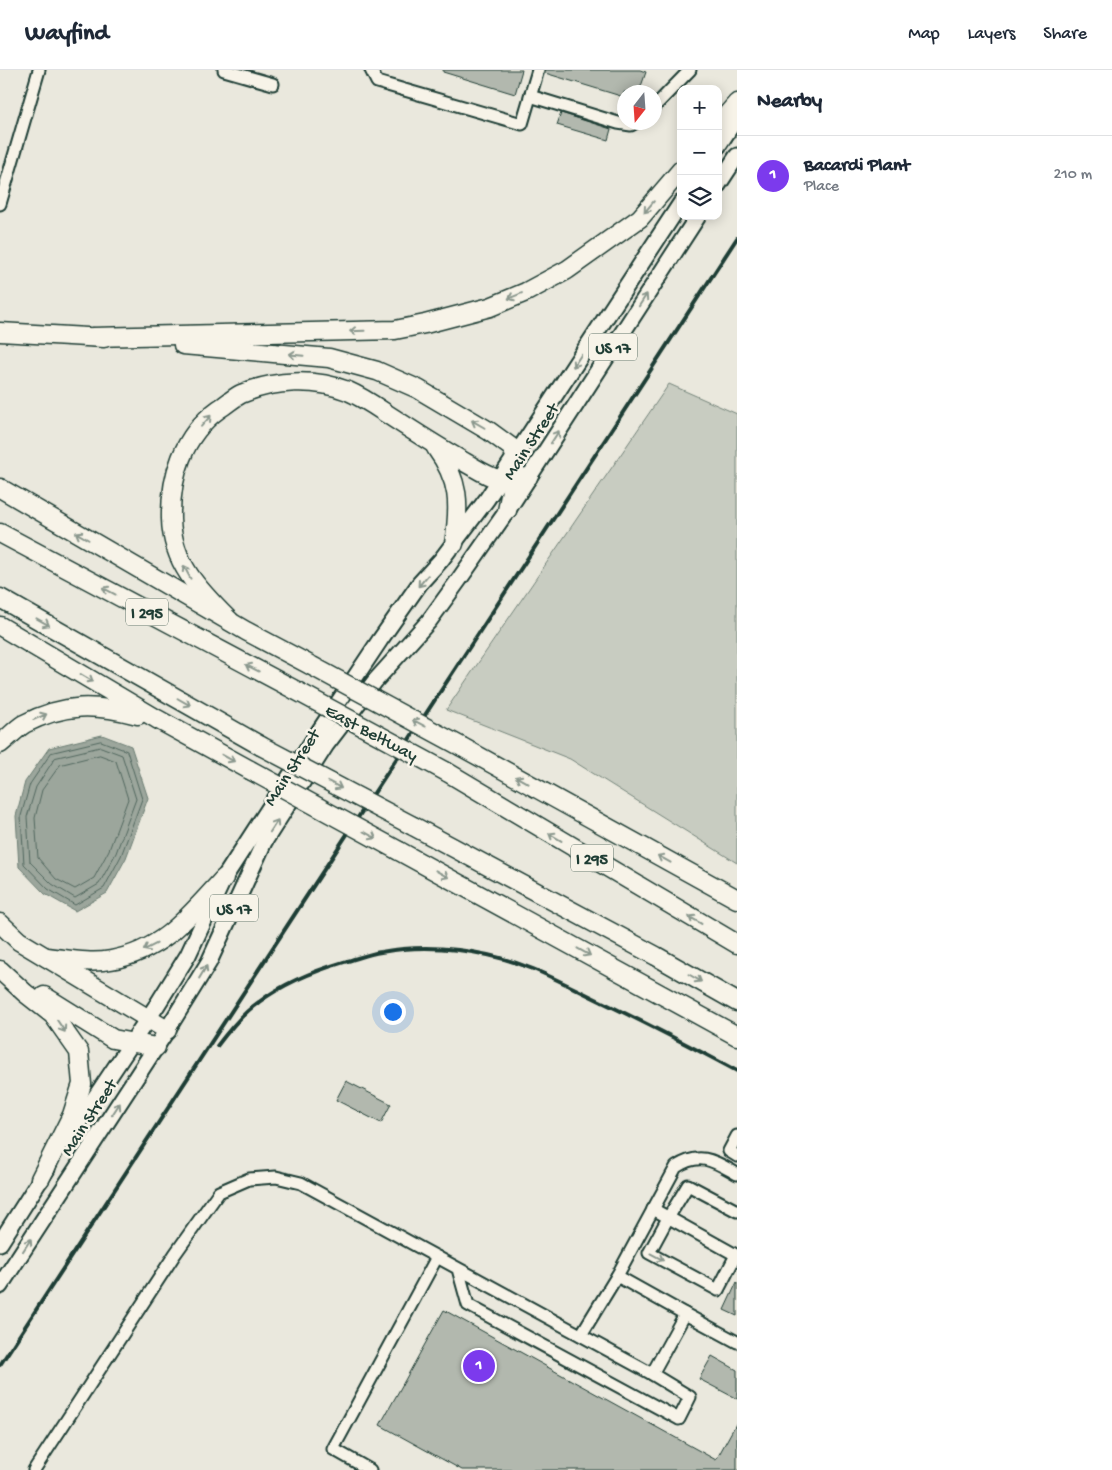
<!DOCTYPE html>
<meta charset="utf-8">
<style>
:root{--surface:#fff;--page:#f2f2f3;--text:#1f2937;--muted:#747a83;--line:#e0e1e3;--accent:#7c3aed}
body{margin:0;font-family:"Gochi Hand",sans-serif;background:var(--page);color:var(--text)}
.controls{position:absolute;right:15px;top:15px;display:grid;overflow:hidden;border-radius:10px;box-shadow:0 2px 12px #0003}
.controls button{width:45px;height:45px;display:grid;place-items:center;padding:0;border:0;border-bottom:1px solid var(--line);background:var(--surface);color:var(--text);font:25px sans-serif}
.compass{position:absolute;left:617px;top:15px;width:45px;height:45px;border-radius:50%;background:var(--surface);box-shadow:0 2px 12px #0003;rotate:197deg}
.you{position:absolute;left:392px;top:941px;width:18px;height:18px;margin:-12px;border:4px solid #fff;border-radius:50%;background:#1a73e8;box-shadow:0 0 0 8px #1a73e833}
.badge{display:grid;place-items:center;width:32px;height:32px;border-radius:50%;background:var(--accent);color:#fff;font-size:16px;font-weight:700}
.pin{position:absolute;translate:-50% -50%;border:2px solid #fff;box-shadow:0 1px 5px #0006}
.list{margin:0;padding:0;list-style:none}
h2{display:flex;justify-content:space-between;align-items:center;height:65px;margin:0;padding:0 20px;font-size:21px}
h2 small{font-size:16px;font-weight:400;color:var(--muted)}
.list li{display:grid;grid-template-columns:32px 1fr auto;gap:15px;align-items:center;box-sizing:border-box;height:80px;padding:0 20px;border-top:1px solid var(--line)}
.list b{display:block;font-size:19px;white-space:nowrap}
.list p{margin:0;font-size:16px;white-space:nowrap;color:var(--muted)}
.list em{font-size:16px;font-style:normal;color:var(--muted)}
.icon{flex:none;width:28px;height:28px;fill:none;stroke:currentColor;stroke-width:2;stroke-linecap:round;stroke-linejoin:round}
.map{position:relative;flex:none;width:737px;height:1400px;overflow:hidden}
header{display:flex;align-items:center;gap:30px;box-sizing:border-box;height:70px;padding:0 25px;background:var(--surface);border-bottom:1px solid var(--line)}
header strong{font-size:24px}
nav{display:flex;gap:28px;margin-inline-start:auto;font-size:18px}
main{display:flex}
aside{flex:1;background:var(--surface)}
.map>svg:first-child{display:block}
.green{fill:#c8ccc1;stroke:#74847a}
.water{fill:#9ca69c;stroke:#6a7c72}
.lines{fill:none;stroke-linecap:round;stroke-linejoin:round}
.shore{stroke:#51675e;stroke-width:1}
.building{fill:#b2b8ae;stroke:#1f3d34}
.minor-casing{stroke:#1f3d34;stroke-width:15}
.major-casing{stroke:#1f3d34;stroke-width:19}
.highway-casing{stroke:#1f3d34;stroke-width:21}
.minor{stroke:#f7f3e8;stroke-width:11}
.major{stroke:#f7f3e8;stroke-width:15}
.highway{stroke:#f7f3e8;stroke-width:18}
.rail{stroke:#1f3d34;stroke-width:4}
.highway-bridge-casing{stroke:#1f3d34;stroke-width:21;stroke-linecap:butt}
.highway-bridge{stroke:#f7f3e8;stroke-width:18}
.oneway{stroke:#8b988e}
.labels{text-anchor:middle;stroke-width:5;stroke-linejoin:round;paint-order:stroke}
.shield{fill:#f7f3e8;stroke:#60746a;stroke-width:1}
.shield-label{font-size:16px;font-weight:bold;fill:#1f3d34}
.street-label{font-size:18px;fill:#1f3d34;stroke:#f7f3e8}
</style>
<header>
<strong>Wayfind</strong>
<nav><a>Map</a><a>Layers</a><a>Share</a></nav>
</header>
<main>
<div class="map">
<svg width="737" height="1400" viewBox="0 0 737 1400">
<rect width="100%" height="100%" fill="#eae8dd"/>
<filter id="ink" filterUnits="userSpaceOnUse"><feTurbulence type="fractalNoise" baseFrequency=".02" numOctaves="2"/><feDisplacementMap in="SourceGraphic" scale="10" xChannelSelector="R" yChannelSelector="G"/><feConvolveMatrix kernelMatrix="1 2 1 2 8 2 1 2 1" color-interpolation-filters="sRGB"/></filter>
<g filter="url(#ink)">
<polygon class="green" points="669,314 737,344 737,793 570,689 446,640"/>
<polygon class="water" points="102,665 131,676 148,728 126,788 107,823 75,841 45,824 19,797 16,746 25,712 49,678"/>
<g class="lines">
<g class="shore">
<polygon points="101,671 127,681 142,729 121,786 104,818 75,835 48,819 24,794 21,746 30,714 51,683"/>
<polygon points="101,677 122,685 136,729 116,783 99,814 75,828 52,814 30,792 27,747 36,717 55,688"/>
<polygon points="100,685 116,691 128,729 109,780 94,808 75,819 56,809 38,788 35,748 42,720 60,695"/>
</g>
</g>
<g class="building">
<polygon points="443,0 522,0 515,24 443,2"/>
<polygon points="545,0 640,0 646,2 639,22 624,22 624,27 545,3"/>
<polygon points="561,43 611,59 608,70 557,55"/>
<polygon points="346,1011 391,1034 381,1053 336,1030"/>
<polygon points="737,1212 737,1246 724,1240"/>
<polygon points="444,1240 716,1390 737,1352 737,1400 462,1400 380,1355"/>
<polygon points="712,1286 737,1300 737,1329 699,1309"/>
</g>
<g class="lines">
<defs>
<g id="minor">
<polyline points="224,0 273,14"/>
<polyline points="371,0 377,12 522,54 538,0"/>
<polyline points="530,26 618,53 631,55 636,52"/>
<polyline points="654,37 690,0"/>
<polyline points="0,134 39,0"/>
<polyline points="737,1066 729,1081 737,1086"/>
<polyline points="653,1139 736,1185 718,1220 649,1183 668,1148 688,1115 737,1141"/>
<polyline points="617,1206 685,1244"/>
<path d="M581,1265L617,1206L676,1097C701,1081 714,1091 737,1104"/>
<polyline points="652,1304 685,1244 737,1272"/>
<polyline points="34,1400 175,1184 219,1122 249,1109 276,1107 301,1113 652,1304 690,1327 679,1349 468,1235 458,1199"/>
<polyline points="370,1400 333,1379 437,1187"/>
</g>
<g id="major">
<polyline points="718,76 737,47"/>
<polyline points="718,115 737,86"/>
<polyline points="66,1071 157,935 188,885 224,808 314,669 380,570 420,513 441,490 487,429 681,133"/>
<polyline points="0,1173 47,1099"/>
<polyline points="0,1216 167,960 209,892 264,772 326,675 375,611 429,551 458,511 507,441 698,146"/>
</g>
<g id="highway">
<polyline points="718,55 737,33"/>
<polyline points="0,262 104,268"/>
<polyline points="93,267 395,260 425,254 490,237 526,222 567,200 640,148 681,100"/>
<polyline points="183,275 329,288 377,301 418,319 489,361 511,377 515,385 515,400 507,441"/>
<path d="M436,378C460,411 460,434 454,474"/>
<polyline points="0,418 246,561 312,596"/>
<polyline points="0,463 295,620"/>
<polyline points="0,528 261,676"/>
<path d="M230,551C201,522 172,494 171,449C170,407 183,365 219,339C226,335 233,328 241,324C274,310 314,308 348,321C362,327 375,336 387,344C412,360 436,376 461,390C488,405 496,415 528,407"/>
<polyline points="0,556 157,649 250,700"/>
<path d="M0,674C8,668 16,659 24,654C65,633 95,634 138,645"/>
<polyline points="462,677 737,829"/>
<polyline points="447,702 737,874"/>
<polyline points="413,756 656,886 737,932"/>
<polyline points="399,781 737,966"/>
<polyline points="0,853 19,871 167,960"/>
<path d="M46,887C67,889 90,894 111,890C163,881 190,845 224,808"/>
<polyline points="0,900 25,923 53,945 79,982 82,1014 72,1045 40,1109"/>
<polyline points="44,926 113,969 156,977"/>
</g>
</defs>
<use href="#minor" class="minor-casing"/>
<use href="#major" class="major-casing"/>
<use href="#highway" class="highway-casing"/>
<use href="#minor" class="minor"/>
<use href="#major" class="major"/>
<use href="#highway" class="highway"/>
<g class="rail">
<path d="M217,976C229,960 243,943 259,932C284,913 314,901 344,892C356,889 368,884 381,882C431,873 486,880 533,899C557,909 579,921 602,932C648,954 692,977 737,1001"/>
<polyline points="0,1295 737,168"/>
</g>
<defs>
<g id="highway-bridge">
<polyline points="312,596 462,677"/>
<polyline points="295,620 447,702"/>
<polyline points="261,676 413,756"/>
<polyline points="250,700 399,781"/>
</g>
</defs>
<use href="#highway-bridge" class="highway-bridge-casing"/>
<use href="#highway-bridge" class="highway-bridge"/>
</g>
<defs><path id="oneway-shaft" d="M-6 0H5M1.5-3L5.5 0L1.5 3" fill="none" stroke-width="1.6" stroke-linecap="round" stroke-linejoin="round" transform="scale(1.25)"/></defs>
<g class="oneway">
<use href="#oneway-shaft" transform="translate(649 137) rotate(130)"/>
<use href="#oneway-shaft" transform="translate(515 226) rotate(157)"/>
<use href="#oneway-shaft" transform="translate(643 230) rotate(-57)"/>
<use href="#oneway-shaft" transform="translate(357 261) rotate(178)"/>
<use href="#oneway-shaft" transform="translate(296 285) rotate(-175)"/>
<use href="#oneway-shaft" transform="translate(577 291) rotate(123)"/>
<use href="#oneway-shaft" transform="translate(206 351) rotate(-49)"/>
<use href="#oneway-shaft" transform="translate(478 354) rotate(-150)"/>
<use href="#oneway-shaft" transform="translate(555 367) rotate(-57)"/>
<use href="#oneway-shaft" transform="translate(82 466) rotate(-150)"/>
<use href="#oneway-shaft" transform="translate(187 502) rotate(-118)"/>
<use href="#oneway-shaft" transform="translate(423 511) rotate(130)"/>
<use href="#oneway-shaft" transform="translate(109 521) rotate(-152)"/>
<use href="#oneway-shaft" transform="translate(43 552) rotate(29)"/>
<use href="#oneway-shaft" transform="translate(252 598) rotate(-153)"/>
<use href="#oneway-shaft" transform="translate(87 608) rotate(31)"/>
<use href="#oneway-shaft" transform="translate(184 632) rotate(30)"/>
<use href="#oneway-shaft" transform="translate(40 647) rotate(-24)"/>
<use href="#oneway-shaft" transform="translate(419 653) rotate(-152)"/>
<use href="#oneway-shaft" transform="translate(228 688) rotate(29)"/>
<use href="#oneway-shaft" transform="translate(522 710) rotate(-151)"/>
<use href="#oneway-shaft" transform="translate(335 715) rotate(28)"/>
<use href="#oneway-shaft" transform="translate(274 756) rotate(-57)"/>
<use href="#oneway-shaft" transform="translate(370 765) rotate(29)"/>
<use href="#oneway-shaft" transform="translate(555 767) rotate(-149)"/>
<use href="#oneway-shaft" transform="translate(664 789) rotate(-151)"/>
<use href="#oneway-shaft" transform="translate(442 804) rotate(29)"/>
<use href="#oneway-shaft" transform="translate(695 850) rotate(-149)"/>
<use href="#oneway-shaft" transform="translate(150 877) rotate(153)"/>
<use href="#oneway-shaft" transform="translate(584 882) rotate(29)"/>
<use href="#oneway-shaft" transform="translate(203 902) rotate(-59)"/>
<use href="#oneway-shaft" transform="translate(695 908) rotate(30)"/>
<use href="#oneway-shaft" transform="translate(61 956) rotate(56)"/>
<use href="#oneway-shaft" transform="translate(116 1039) rotate(-57)"/>
<use href="#oneway-shaft" transform="translate(27 1175) rotate(-57)"/>
<use href="#oneway-shaft" transform="translate(657 1187) rotate(28)"/>
</g>
</g>
<g class="labels">
<g class="shield">
<rect x="589" y="263.5" width="48" height="27" rx="4"/>
<rect x="126" y="528.5" width="42" height="27" rx="4"/>
<rect x="571" y="774.5" width="42" height="27" rx="4"/>
<rect x="210" y="824.5" width="48" height="27" rx="4"/>
</g>
<g class="shield-label">
<text x="613" y="283">US 17</text>
<text x="147" y="548">I 295</text>
<text x="592" y="794">I 295</text>
<text x="234" y="844">US 17</text>
</g>
<g class="street-label">
<text transform="translate(530 371) rotate(-57)" y="6">Main Street</text>
<text transform="translate(372 662) rotate(28)" y="6">East Beltway</text>
<text transform="translate(291 697) rotate(-57)" y="6">Main Street</text>
<text transform="translate(88 1047) rotate(-57)" y="6">Main Street</text>
</g>
</g>
</svg>
<div class="controls">
<button>+</button>
<button>−</button>
<button><svg class="icon" aria-label="layers" viewBox="0 0 24 24"><path d="M12 4l9 5-9 5-9-5zM3 14l9 5 9-5"/></svg></button>
</div>
<svg class="compass" viewBox="-18 -18 36 36"><path d="M0-13l5 13h-10z" fill="#e53935"/><path d="M0 13l5-13h-10z" fill="#747a83"/></svg>
<div class="you"></div>
<div class="pin badge" style="left:479px;top:1296px">1</div>
</div>
<aside>
<h2>Nearby<small></small></h2>
<ul class="list">
<li><span class="badge">1</span><div><b>Bacardi Plant</b><p>Place</p></div><em>210 m</em></li>
</ul>
</aside>
</main>
